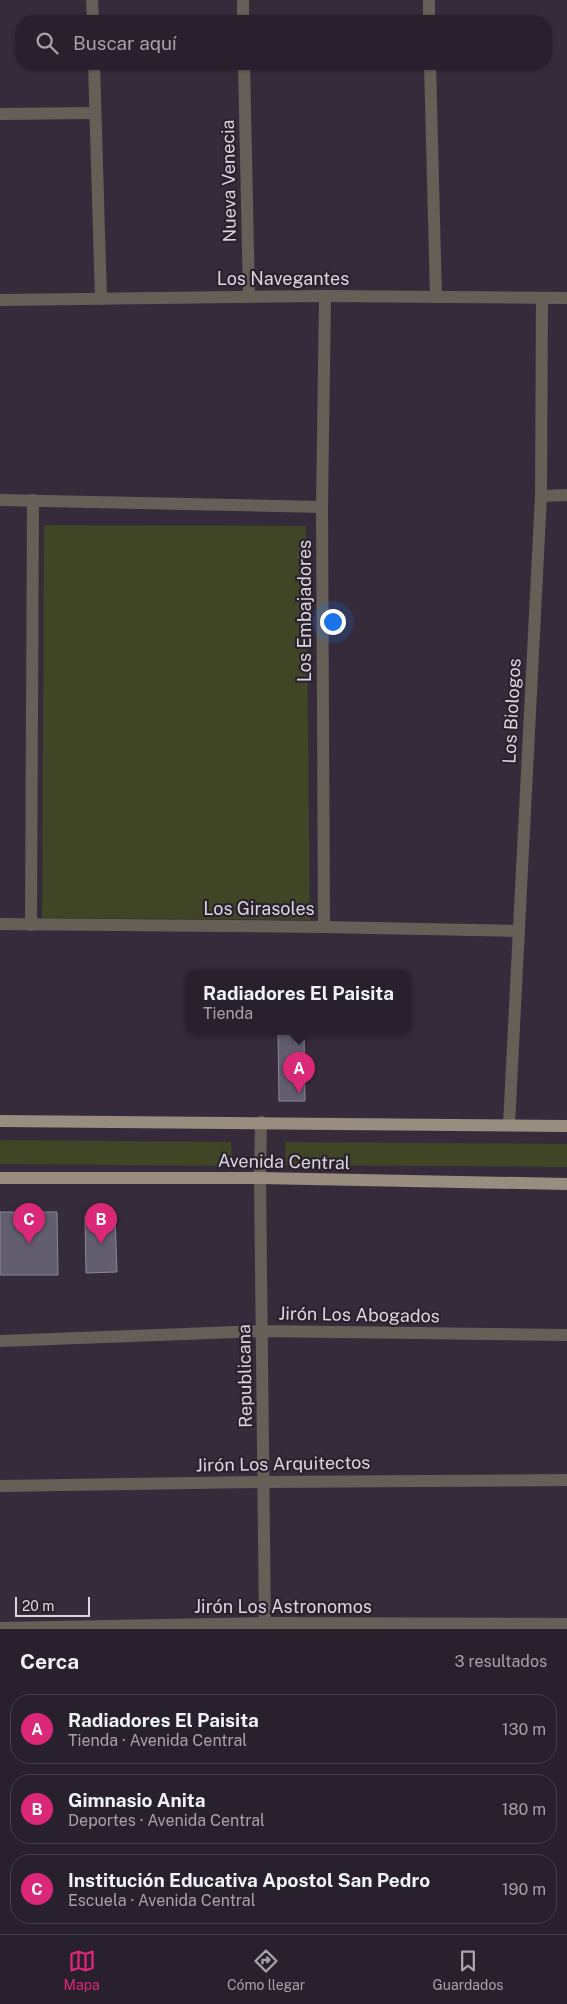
<!DOCTYPE html>
<html lang="es">
<meta charset="utf-8">
<style>
:root{--surface:#28202c;--page:#302834;--text:#f1f3f6;--muted:#a5a3a9;--line:#443e48;--accent:#db2777}
body{margin:0;font-family:"Public Sans",sans-serif;background:var(--page);color:var(--text)}
.scale{position:absolute;left:15px;bottom:12px;width:75px;box-sizing:border-box;padding-left:5px;border:2px solid #dcd5de;border-top:0;font-size:14px;line-height:18px;white-space:nowrap;color:#dcd5de;-webkit-text-stroke:4px #2b222f;paint-order:stroke}
.you{position:absolute;left:332px;top:621px;width:18px;height:18px;margin:-12px;border:4px solid #fff;border-radius:50%;background:#1a73e8;box-shadow:0 0 0 8px #1a73e833}
.badge{display:grid;place-items:center;width:32px;height:32px;border-radius:50%;background:var(--accent);color:#fff;font-size:16px;font-weight:700}
.pin{position:absolute;translate:-50% -41px;filter:drop-shadow(0 1px 2px #0008)}
.pin::after{content:'';position:absolute;top:26px;width:18px;height:15px;background:inherit;clip-path:polygon(0 0,100% 0,50% 100%)}
.popup{position:absolute;left:186px;top:970px;width:225px;height:65px;box-sizing:border-box;display:grid;place-content:center;border-radius:10px;background:var(--surface);filter:drop-shadow(0 1px 4px #0005);font-size:16px;white-space:nowrap;color:var(--muted)}
.popup b{font-size:19px;color:var(--text)}
.popup::after{content:'';position:absolute;left:50%;top:100%;margin-left:-10px;border:10px solid transparent;border-top-color:var(--surface)}
.list{margin:0;padding:0;list-style:none}
h2{display:flex;justify-content:space-between;align-items:center;height:65px;margin:0;padding:0 20px;font-size:21px}
h2 small{font-size:16px;font-weight:400;color:var(--muted)}
.list li{display:grid;grid-template-columns:32px 1fr auto;gap:15px;align-items:center;box-sizing:border-box;height:70px;margin:0 10px 10px;padding:0 10px;border:1px solid var(--line);border-radius:20px}
.list b{display:block;font-size:19px;white-space:nowrap}
.list p{margin:0;font-size:16px;white-space:nowrap;color:var(--muted)}
.list em{font-size:16px;font-style:normal;color:var(--muted)}
.icon{flex:none;width:28px;height:28px;fill:none;stroke:currentColor;stroke-width:2;stroke-linecap:round;stroke-linejoin:round}
.map{position:relative;flex:none;width:567px;height:1629px;overflow:hidden}
.search{position:absolute;background:var(--surface);box-shadow:0 1px 4px #0004;left:15px;right:15px;top:15px;height:55px;display:flex;align-items:center;gap:12px;box-sizing:border-box;padding:0 18px;border-radius:20px;color:var(--muted);font-size:19px}
.sheet{height:305px;background:var(--surface)}
nav{display:flex;justify-content:space-around;align-items:center;box-sizing:border-box;height:70px;border-top:1px solid var(--line);background:var(--surface);font-size:14px;color:var(--muted)}
nav a{display:grid;justify-items:center;gap:2px}
nav .on{color:var(--accent)}
.map>svg:first-child{display:block}
.green{fill:#3f4525}
.building{fill:#625e6f;stroke:#8b8699}
.lines{fill:none;stroke-linecap:round;stroke-linejoin:round}
.minor{stroke:#655f58;stroke-width:12}
.major{stroke:#988d7f;stroke-width:12}
.labels{text-anchor:middle;stroke-width:4.5;stroke-linejoin:round;paint-order:stroke}
.street-label{font-size:18px;fill:#dcd5de;stroke:#2b222f}
</style>
<div class="map">
<svg width="567" height="1629" viewBox="0 0 567 1629">
<rect width="100%" height="100%" fill="#362b3a"/>
<g class="green">
<polygon points="44,525 306,526 310,920 42,918"/>
<polygon points="0,1140 231,1142 232,1166 0,1164"/>
<polygon points="285,1142 567,1144 567,1167 286,1165"/>
</g>
<g class="building">
<polygon points="278,1032 304,1032 305,1101 279,1101"/>
<polygon points="0,1212 57,1212 58,1275 0,1275"/>
<polygon points="115,1216 117,1272 86,1273 85,1217"/>
</g>
<g class="lines">
<g class="minor">
<polyline points="92,0 93,21"/>
<polyline points="243,0 243,21"/>
<polyline points="429,0 429,21"/>
<polyline points="94,64 101,299"/>
<polyline points="244,64 249,297"/>
<polyline points="430,64 436,297"/>
<polyline points="0,114 95,113"/>
<polyline points="0,300 325,296 567,298"/>
<polyline points="541,496 567,495"/>
<polyline points="0,500 322,507"/>
<polyline points="0,924 324,927 518,931"/>
<polyline points="31,925 33,500"/>
<polyline points="324,927 322,507 325,296"/>
<polyline points="261,1122 260,1178 265,1629"/>
<polyline points="509,1125 541,496 542,298"/>
<polyline points="0,1341 262,1331 567,1335"/>
<polyline points="0,1486 264,1482 567,1480"/>
<polyline points="0,1628 265,1623 567,1624"/>
</g>
<g class="major">
<polyline points="0,1121 567,1126"/>
<polyline points="0,1178 260,1178 567,1184"/>
</g>
</g>
<g class="labels">
<g class="street-label">
<text transform="translate(229 181) rotate(-91)" y="6">Nueva Venecia</text>
<text x="283" y="285">Los Navegantes</text>
<text transform="translate(305 611) rotate(-90)" y="6">Los Embajadores</text>
<text transform="translate(512 711) rotate(-87)" y="6">Los Biologos</text>
<text x="259" y="915">Los Girasoles</text>
<text transform="translate(284 1162) rotate(1)" y="6">Avenida Central</text>
<text transform="translate(359 1315) rotate(1)" y="6">Jirón Los Abogados</text>
<text transform="translate(245 1376) rotate(-91)" y="6">Republicana</text>
<text transform="translate(283 1464) rotate(-1)" y="6">Jirón Los Arquitectos</text>
<text x="283" y="1613">Jirón Los Astronomos</text>
</g>
</g>
</svg>
<div class="scale">20 m</div>
<div class="you"></div>
<div class="pin badge" style="left:299px;top:1093px">A</div>
<div class="popup"><b>Radiadores El Paisita</b>Tienda</div>
<div class="pin badge" style="left:101px;top:1244px">B</div>
<div class="pin badge" style="left:29px;top:1244px">C</div>
<div class="search"><svg class="icon" aria-label="search" viewBox="0 0 24 24"><circle cx="10" cy="10" r="6"/><path d="M15 15l6 6"/></svg>Buscar aquí</div>
</div>
<section class="sheet">
<h2>Cerca<small>3 resultados</small></h2>
<ul class="list">
<li><span class="badge">A</span><div><b>Radiadores El Paisita</b><p>Tienda · Avenida Central</p></div><em>130 m</em></li>
<li><span class="badge">B</span><div><b>Gimnasio Anita</b><p>Deportes · Avenida Central</p></div><em>180 m</em></li>
<li><span class="badge">C</span><div><b>Institución Educativa Apostol San Pedro</b><p>Escuela · Avenida Central</p></div><em>190 m</em></li>
</ul>
</section>
<nav>
<a class="on"><svg class="icon" aria-label="map" viewBox="0 0 24 24"><path d="M3 6l6-2 6 2 6-2v14l-6 2-6-2-6 2zM9 4v14M15 6v14"/></svg>Mapa</a>
<a><svg class="icon" aria-label="directions" viewBox="0 0 24 24"><path d="M12 3l9 9-9 9-9-9zM9 14v-3h6M13 9l2 2-2 2"/></svg>Cómo llegar</a>
<a><svg class="icon" aria-label="saved" viewBox="0 0 24 24"><path d="M7 4h10v16l-5-4-5 4z"/></svg>Guardados</a>
</nav>
